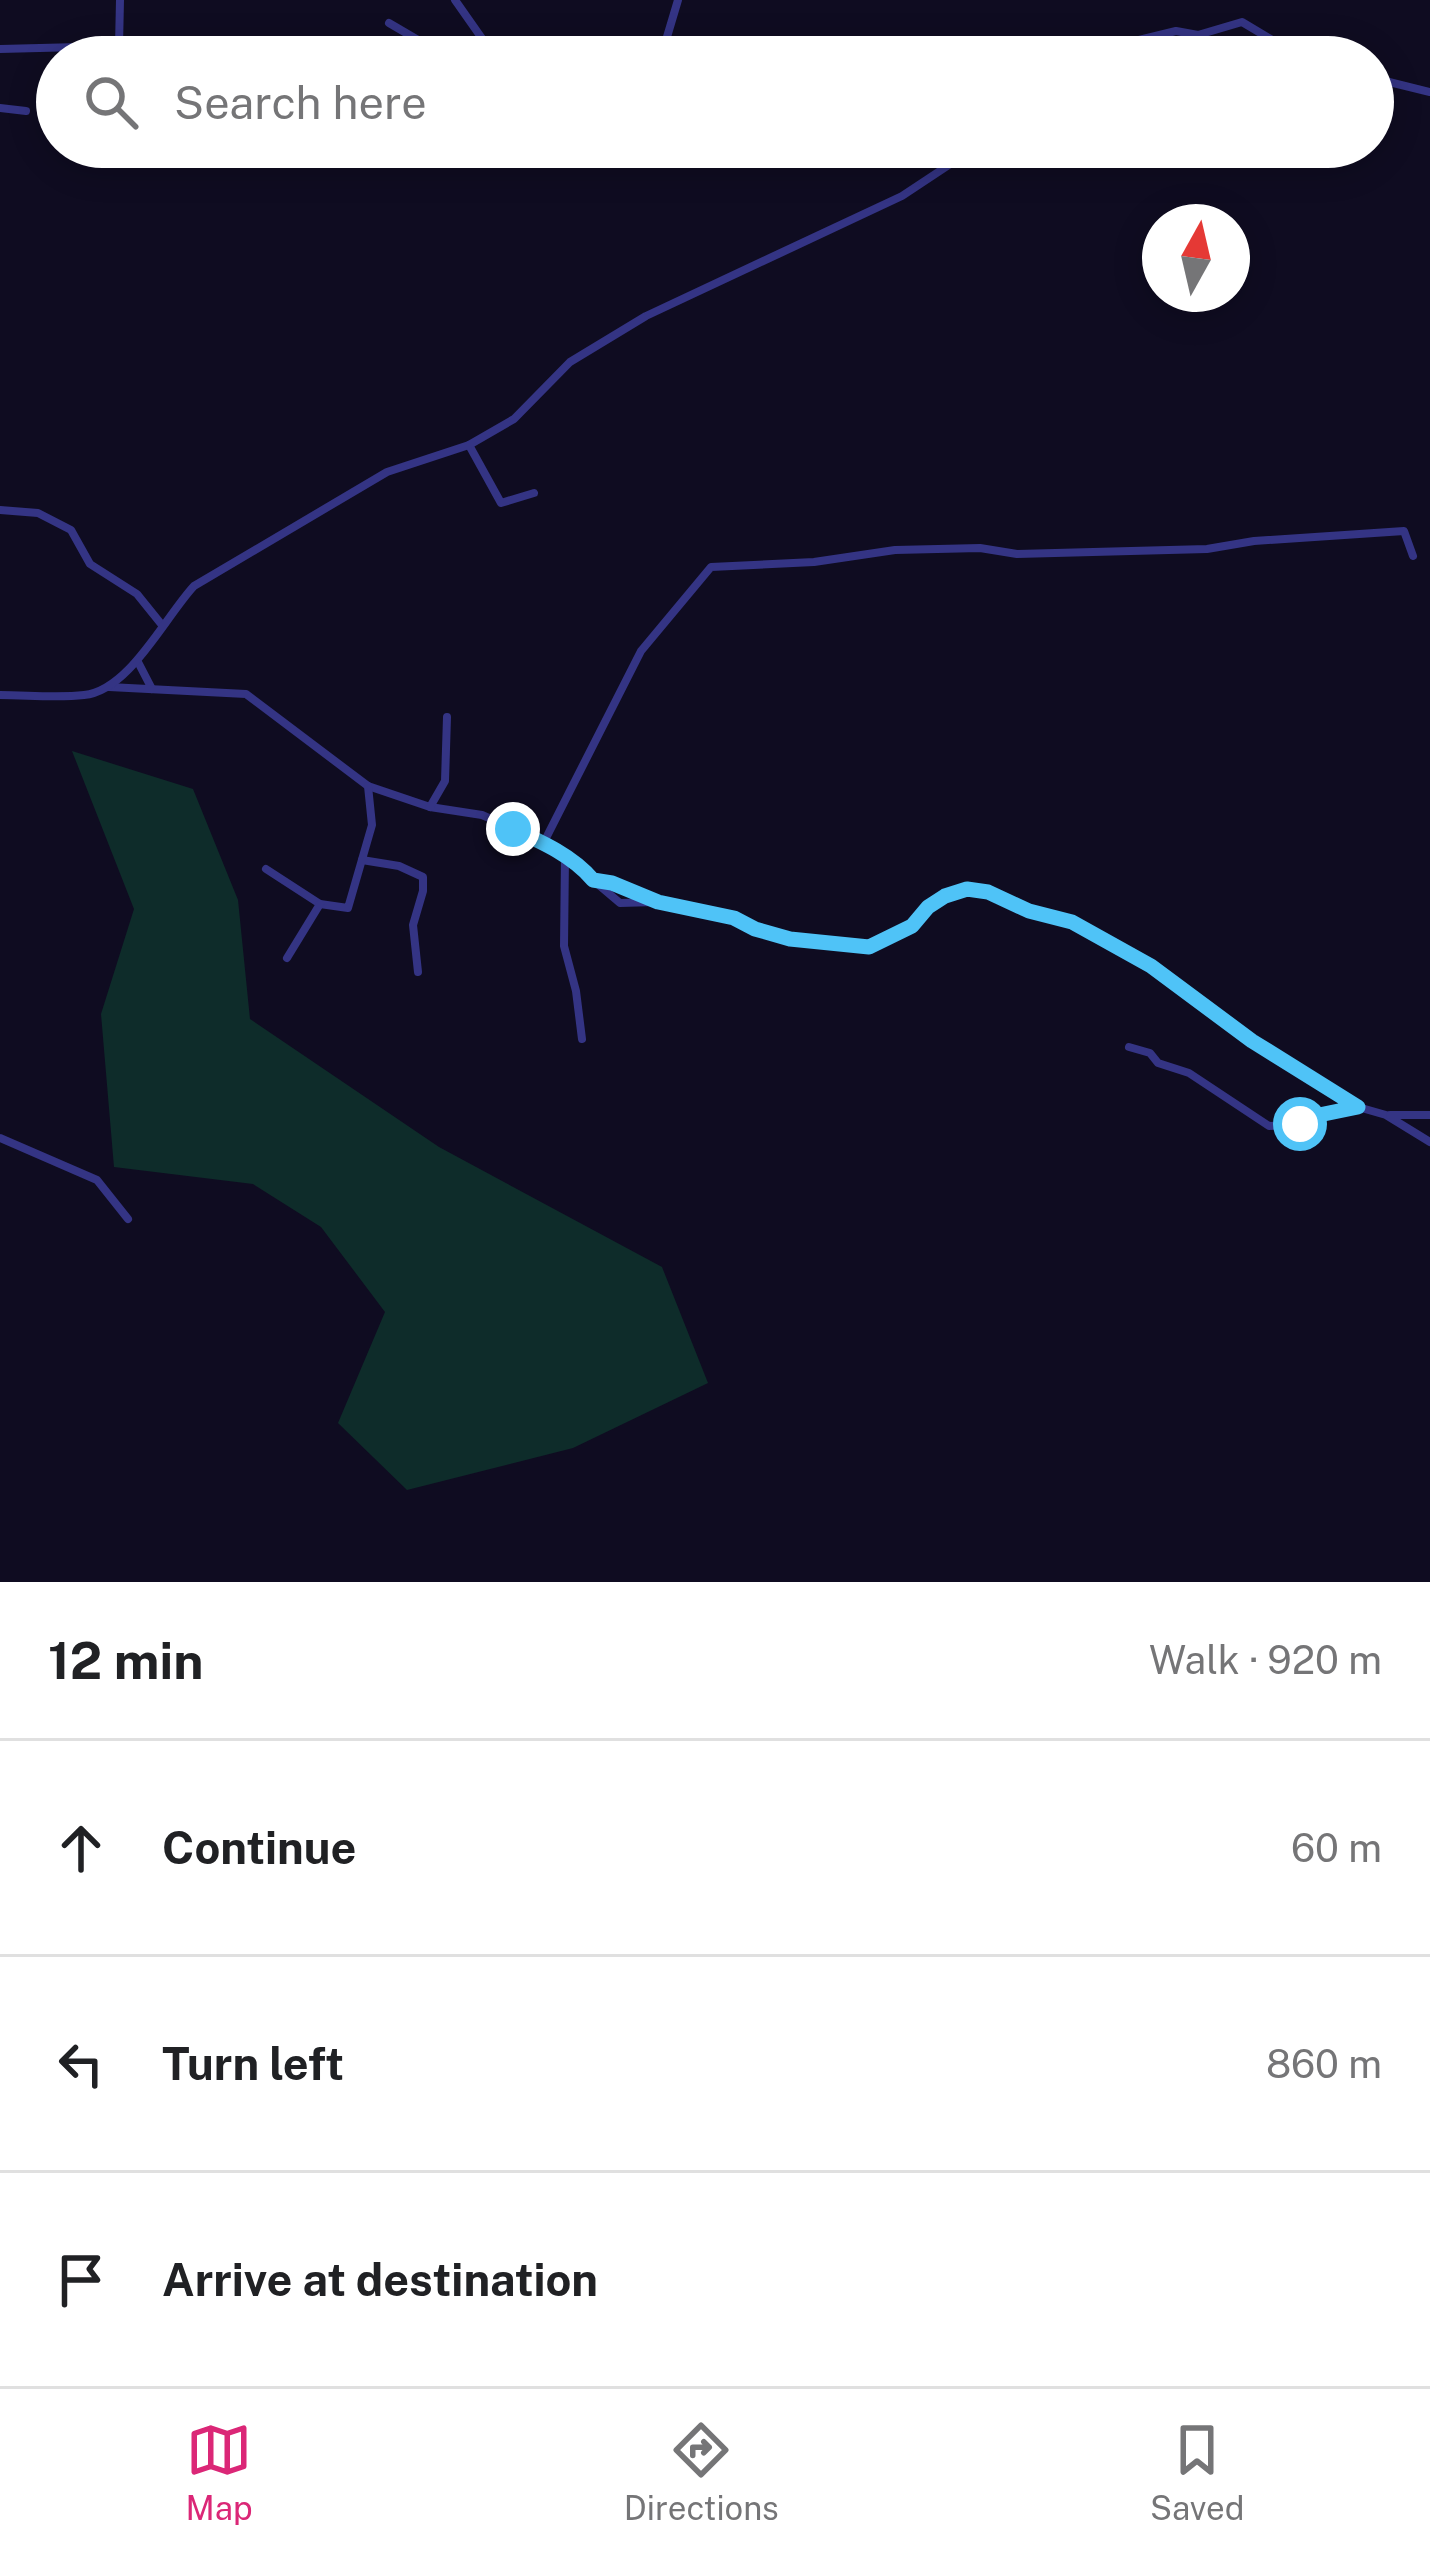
<!DOCTYPE html>
<meta charset="utf-8">
<style>
:root{--surface:#fff;--page:#f2f2f2;--text:#202124;--muted:#757577;--line:#e0e0e0;--accent:#db2777}
body{margin:0;font-family:"Public Sans",sans-serif;background:var(--page);color:var(--text)}
.compass{position:absolute;left:1142px;top:204px;width:108px;height:108px;border-radius:50%;background:var(--surface);box-shadow:0 6px 30px #0003;rotate:8deg}
.stop{position:absolute;width:36px;height:36px;margin:-27px;border:9px solid #4fc3f7;border-radius:50%;background:#fff}
.stop.end{background:#4fc3f7;border-color:#fff;box-shadow:0 3px 12px #0008}
.list{margin:0;padding:0;list-style:none}
h2{display:flex;justify-content:space-between;align-items:center;height:156px;margin:0;padding:0 48px;font-size:51px}
h2 small{font-size:39px;font-weight:400;color:var(--muted)}
.list li{display:grid;grid-template-columns:78px 1fr auto;gap:36px;align-items:center;box-sizing:border-box;height:216px;padding:0 48px;border-top:3px solid var(--line)}
.list b{display:block;font-size:45px;white-space:nowrap}
.list em{font-size:39px;font-style:normal;color:var(--muted)}
.icon{flex:none;width:66px;height:66px;fill:none;stroke:currentColor;stroke-width:2;stroke-linecap:round;stroke-linejoin:round}
.map{position:relative;flex:none;width:1430px;height:1582px;overflow:hidden}
.search{position:absolute;background:var(--surface);box-shadow:0 6px 30px #0003;left:36px;right:36px;top:36px;height:132px;display:flex;align-items:center;gap:30px;box-sizing:border-box;padding:0 42px;border-radius:66px;color:var(--muted);font-size:45px}
.sheet{height:804px;background:var(--surface)}
nav{display:flex;justify-content:space-around;align-items:center;box-sizing:border-box;height:168px;border-top:3px solid var(--line);background:var(--surface);font-size:33px;color:var(--muted)}
nav a{display:grid;justify-items:center;gap:6px}
nav .on{color:var(--accent)}
.map>svg:first-child{display:block}
.green{fill:#0e2c2a}
.lines{fill:none;stroke-linecap:round;stroke-linejoin:round}
.street{stroke:#343484;stroke-width:8}
.route{stroke:#4fc3f7;stroke-width:15}
</style>
<div class="map">
<svg width="1430" height="1582" viewBox="0 0 1430 1582">
<rect width="100%" height="100%" fill="#0f0c21"/>
<polygon class="green" points="72,751 193,789 238,900 250,1019 439,1147 662,1267 708,1383 573,1448 407,1490 338,1423 385,1312 321,1227 253,1184 114,1167 101,1014 134,909"/>
<g class="lines">
<g class="street">
<polyline points="455,0 495,57"/>
<polyline points="389,23 447,57"/>
<polyline points="119,46 120,0"/>
<polyline points="0,49 119,46 169,50"/>
<polyline points="661,57 678,0"/>
<polyline points="1107,57 1139,40 1176,31 1198,35 1242,22 1301,57"/>
<polyline points="1373,78 1430,92"/>
<polyline points="0,108 26,111"/>
<polyline points="574,147 591,162"/>
<polyline points="469,445 501,503 534,493"/>
<polyline points="0,510 38,513 71,530 90,564 137,594 162,625"/>
<polyline points="138,662 152,689"/>
<polyline points="109,687 246,694 368,786 430,807 482,815 544,842 584,870 593,880 612,883 658,901 734,918 755,929 790,939 869,947 912,926 928,907 945,896 967,889 988,892 1029,911 1071,922 1151,966 1252,1041 1358,1107 1386,1115 1430,1142"/>
<path d="M0,695C27,695 58,698 84,695C129,691 165,617 194,586L387,472L469,445L514,419L570,362L646,316L902,196L976,147"/>
<polyline points="430,807 445,781 447,717"/>
<polyline points="544,842 641,651 711,567 814,562 895,550 980,548 1017,554 1207,549 1254,541 1404,531 1413,556"/>
<polyline points="565,857 564,946 576,991 582,1039"/>
<polyline points="362,860 399,866 423,877 423,891 413,925 418,972"/>
<polyline points="266,869 320,904 348,908 372,825 368,786"/>
<polyline points="594,881 620,903 655,902"/>
<polyline points="287,958 320,904"/>
<polyline points="1129,1047 1150,1053 1158,1063 1189,1073 1269,1126 1300,1124 1319,1115 1356,1107"/>
<polyline points="1390,1115 1430,1115"/>
<polyline points="0,1138 97,1180 128,1219"/>
</g>
</g>
<g class="lines">
<path class="route" d="M513,829C542,842 573,856 593,880L612,883L658,902L734,918L755,929L790,939L869,947L912,926L928,907L945,896L967,889L988,892L1029,911L1072,922L1151,966L1252,1041L1358,1107L1319,1115L1300,1124"/>
</g>
</svg>
<svg class="compass" viewBox="-18 -18 36 36"><path d="M0-13l5 13h-10z" fill="#e53935"/><path d="M0 13l5-13h-10z" fill="#757577"/></svg>
<div class="stop" style="left:1300px;top:1124px"></div>
<div class="stop end" style="left:513px;top:829px"></div>
<div class="search"><svg class="icon" aria-label="search" viewBox="0 0 24 24"><circle cx="10" cy="10" r="6"/><path d="M15 15l6 6"/></svg>Search here</div>
</div>
<section class="sheet">
<h2>12 min<small>Walk · 920 m</small></h2>
<ul class="list">
<li><svg class="icon" aria-label="ahead" viewBox="0 0 24 24"><path d="M12 20V5M6 11l6-6 6 6"/></svg><div><b>Continue</b></div><em>60 m</em></li>
<li><svg class="icon" aria-label="left" viewBox="0 0 24 24"><path d="M17 20v-9H6M10 6l-5 5 5 5"/></svg><div><b>Turn left</b></div><em>860 m</em></li>
<li><svg class="icon" aria-label="arrive" viewBox="0 0 24 24"><path d="M6 21V4h12l-3 4 3 4H6"/></svg><div><b>Arrive at destination</b></div></li>
</ul>
</section>
<nav>
<a class="on"><svg class="icon" aria-label="map" viewBox="0 0 24 24"><path d="M3 6l6-2 6 2 6-2v14l-6 2-6-2-6 2zM9 4v14M15 6v14"/></svg>Map</a>
<a><svg class="icon" aria-label="directions" viewBox="0 0 24 24"><path d="M12 3l9 9-9 9-9-9zM9 14v-3h6M13 9l2 2-2 2"/></svg>Directions</a>
<a><svg class="icon" aria-label="saved" viewBox="0 0 24 24"><path d="M7 4h10v16l-5-4-5 4z"/></svg>Saved</a>
</nav>
